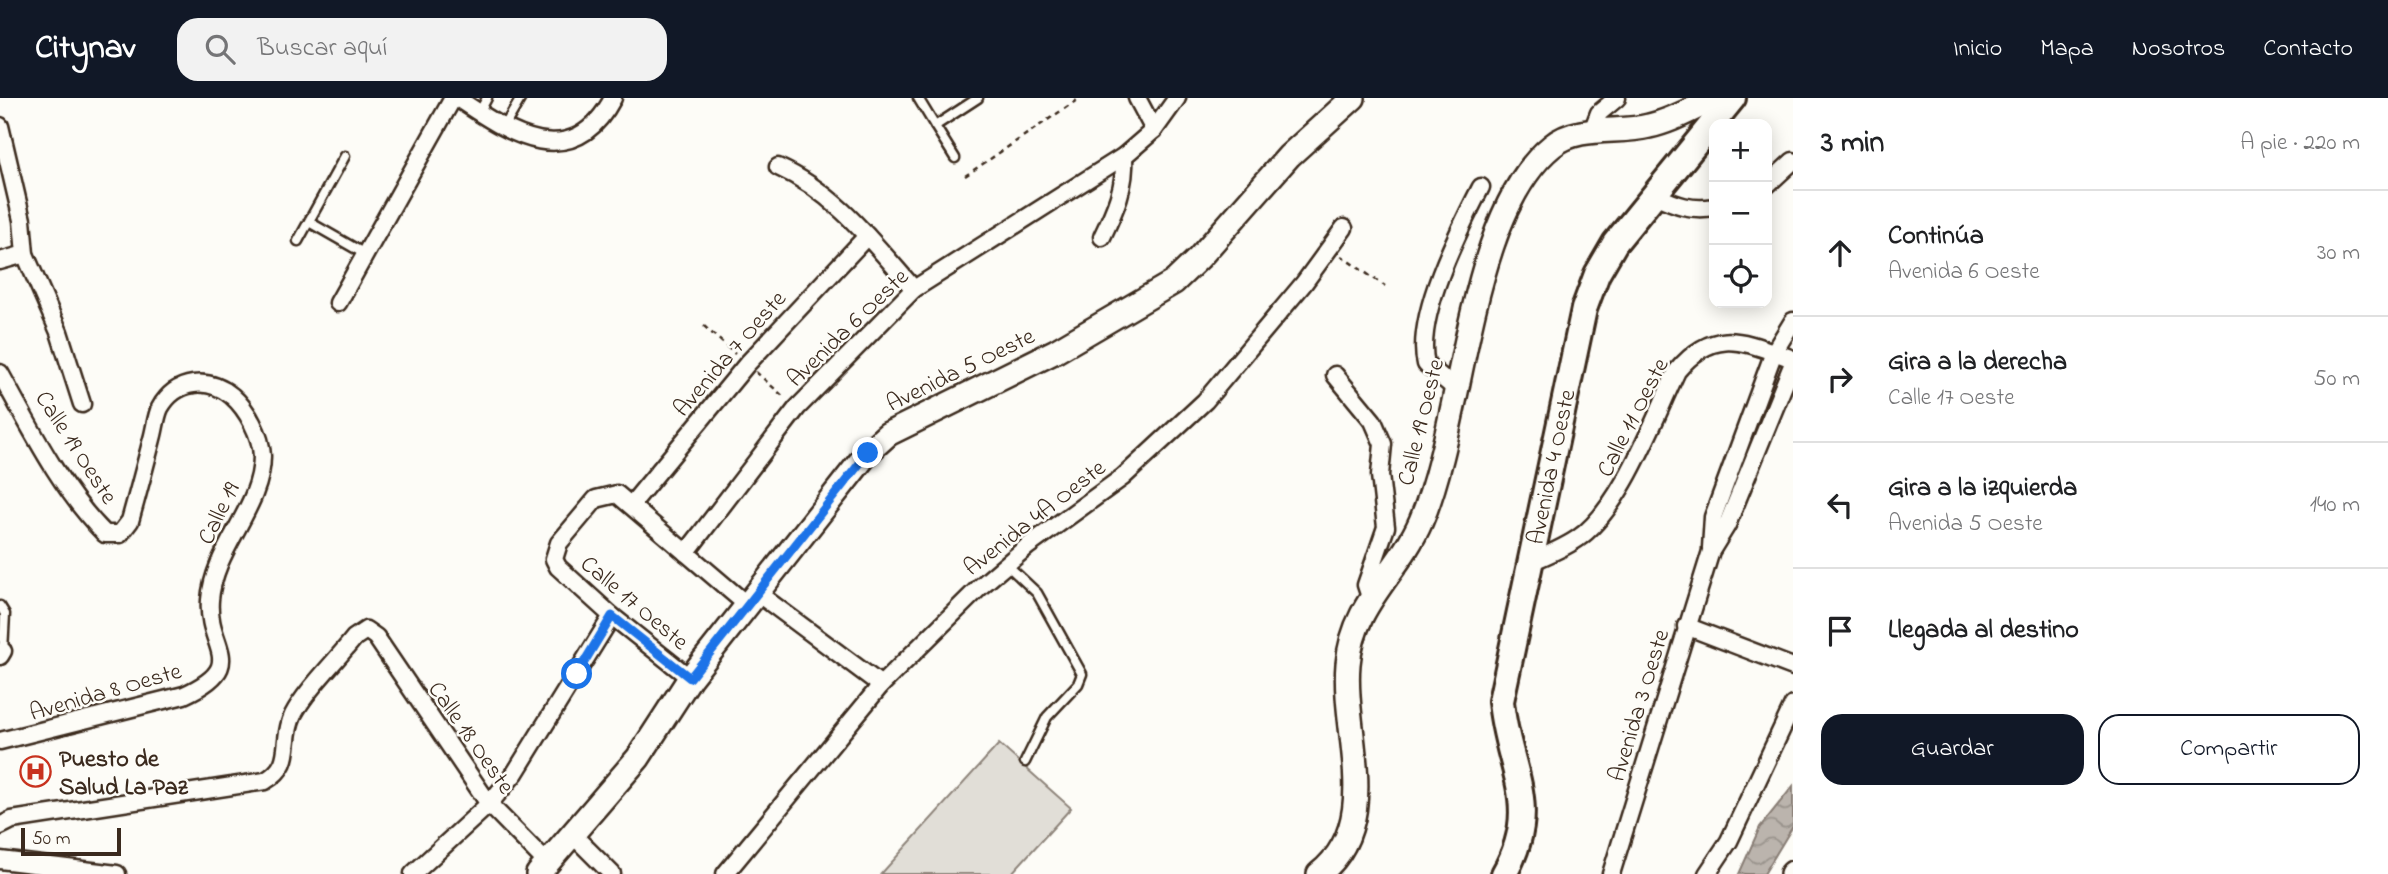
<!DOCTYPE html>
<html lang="es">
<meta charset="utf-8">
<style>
:root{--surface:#fff;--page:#f2f2f2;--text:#202124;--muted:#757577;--line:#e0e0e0;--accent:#111827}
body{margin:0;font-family:"Indie Flower",sans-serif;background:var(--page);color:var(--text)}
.controls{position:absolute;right:21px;top:21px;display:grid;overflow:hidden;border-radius:14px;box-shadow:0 4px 18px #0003}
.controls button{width:63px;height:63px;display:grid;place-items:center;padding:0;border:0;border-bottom:2px solid var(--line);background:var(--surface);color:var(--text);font:35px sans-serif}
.scale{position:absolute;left:21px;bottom:18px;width:100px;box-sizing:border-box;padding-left:7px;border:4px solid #3b2a1e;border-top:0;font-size:19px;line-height:24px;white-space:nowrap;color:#3b2a1e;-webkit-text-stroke:5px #fdfcf7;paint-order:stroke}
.stop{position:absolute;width:21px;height:21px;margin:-16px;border:5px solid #1a73e8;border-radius:50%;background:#fff}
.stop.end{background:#1a73e8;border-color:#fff;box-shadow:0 2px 7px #0008}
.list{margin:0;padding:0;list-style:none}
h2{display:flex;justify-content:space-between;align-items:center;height:91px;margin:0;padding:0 28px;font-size:30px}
h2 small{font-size:23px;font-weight:400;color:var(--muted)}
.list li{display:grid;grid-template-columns:46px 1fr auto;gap:21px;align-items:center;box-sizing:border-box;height:126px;padding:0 28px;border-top:2px solid var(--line)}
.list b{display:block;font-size:26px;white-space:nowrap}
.list p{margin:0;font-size:23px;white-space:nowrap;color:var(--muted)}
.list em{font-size:23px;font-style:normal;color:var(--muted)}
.actions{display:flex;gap:14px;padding:21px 28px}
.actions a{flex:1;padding:16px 0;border:2px solid var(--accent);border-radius:21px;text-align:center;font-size:24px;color:var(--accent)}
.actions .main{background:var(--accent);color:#fff}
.icon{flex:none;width:38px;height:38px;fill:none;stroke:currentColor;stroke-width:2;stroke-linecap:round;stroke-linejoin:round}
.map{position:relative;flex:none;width:1793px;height:776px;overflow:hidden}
header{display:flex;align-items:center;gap:42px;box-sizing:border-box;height:98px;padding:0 35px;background:var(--accent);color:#fff}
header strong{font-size:33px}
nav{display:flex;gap:38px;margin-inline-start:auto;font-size:24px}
.search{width:490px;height:63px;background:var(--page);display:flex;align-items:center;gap:18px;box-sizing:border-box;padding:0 24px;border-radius:21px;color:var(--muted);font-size:26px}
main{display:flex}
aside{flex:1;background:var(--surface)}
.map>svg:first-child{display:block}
.grass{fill:#e1ded7;stroke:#8e847a;stroke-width:2}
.water{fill:url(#water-waves);stroke:#887d74;stroke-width:2}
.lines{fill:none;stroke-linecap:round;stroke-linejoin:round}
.lane-casing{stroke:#3b2a1e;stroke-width:13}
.street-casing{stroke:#3b2a1e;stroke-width:21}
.secondary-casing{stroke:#3b2a1e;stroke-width:28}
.primary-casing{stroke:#3b2a1e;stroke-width:30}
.path{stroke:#3b2a1e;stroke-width:2.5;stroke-dasharray:5 5;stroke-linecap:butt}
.lane{stroke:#fdfcf7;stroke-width:8}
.street{stroke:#fdfcf7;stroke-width:16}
.secondary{stroke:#fdfcf7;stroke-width:23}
.primary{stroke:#fdfcf7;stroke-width:24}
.route{stroke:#1a73e8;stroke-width:9}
.labels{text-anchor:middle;stroke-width:5;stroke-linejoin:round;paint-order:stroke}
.street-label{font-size:24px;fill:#3b2a1e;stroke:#fdfcf7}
.poi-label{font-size:24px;font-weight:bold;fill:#3b2a1e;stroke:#fdfcf7;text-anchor:start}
</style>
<header>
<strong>Citynav</strong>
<div class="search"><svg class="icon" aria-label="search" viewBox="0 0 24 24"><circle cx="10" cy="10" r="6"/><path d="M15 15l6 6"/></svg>Buscar aquí</div>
<nav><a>Inicio</a><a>Mapa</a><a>Nosotros</a><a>Contacto</a></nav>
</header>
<main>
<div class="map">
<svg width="1793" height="776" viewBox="0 0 1793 776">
<defs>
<pattern id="water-waves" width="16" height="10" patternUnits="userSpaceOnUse" patternTransform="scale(1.75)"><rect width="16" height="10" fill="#bbb4ad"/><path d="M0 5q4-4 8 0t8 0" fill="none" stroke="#99938c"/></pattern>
</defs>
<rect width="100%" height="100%" fill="#fdfcf7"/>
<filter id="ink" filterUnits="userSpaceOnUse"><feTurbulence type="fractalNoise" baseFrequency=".0143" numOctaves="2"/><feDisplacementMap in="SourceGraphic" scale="14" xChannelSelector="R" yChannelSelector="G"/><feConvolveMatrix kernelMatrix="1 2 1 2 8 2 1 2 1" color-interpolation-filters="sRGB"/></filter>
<g filter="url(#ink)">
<polygon class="grass" points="999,646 1071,710 1011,776 881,776"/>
<polygon class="water" points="1793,688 1793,728 1764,776 1739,776 1760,729"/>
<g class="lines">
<defs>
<g id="lane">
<polyline points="918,0 935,28"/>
<polyline points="479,15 487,0"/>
<polyline points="504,29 521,0"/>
<polyline points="955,60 935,28 978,0"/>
<polyline points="309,124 365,156"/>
<polyline points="298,143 345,58"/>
<polyline points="1005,465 1037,495 1082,576 1078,586 1047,619 1025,664"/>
<polyline points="0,508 5,516 3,553"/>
</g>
<g id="street">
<path d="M457,0C510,36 572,77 613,0"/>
<polyline points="1137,0 1154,32"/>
<polyline points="0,28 22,122 25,156 59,234 82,306"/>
<polyline points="1592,33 1599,15 1617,0"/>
<path d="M778,69C835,94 874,146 914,191"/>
<polyline points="1767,87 1793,63"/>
<path d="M1657,98C1676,107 1692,113 1714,109"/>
<path d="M1102,139C1115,112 1126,88 1124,58"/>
<polyline points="0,163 25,156"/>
<polyline points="338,205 453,0"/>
<path d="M0,275C30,329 61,392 105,436H120L130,423C138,395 145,368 152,341C155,331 156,318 160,310C176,281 209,279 232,298C247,311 261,337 262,358C262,410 214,449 210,502C206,551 251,566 184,597L0,643"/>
<polyline points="1335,277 1373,323 1383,346 1380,377 1386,429 1366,487 1370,499"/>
<path d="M1457,292L1426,266C1414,219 1460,130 1481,89"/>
<polyline points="631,407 747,266 867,138"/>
<polyline points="1711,450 1713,419 1774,254 1793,223"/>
<polyline points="686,455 797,310 914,191 1124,58 1154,32 1177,0"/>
<path d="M1528,465C1545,458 1562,451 1577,441C1621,412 1654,321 1677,273C1715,227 1744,244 1793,261"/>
<polyline points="756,494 881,587"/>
<polyline points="1686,528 1793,569"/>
<polyline points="0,558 3,553"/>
<polyline points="690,580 612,518 558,469 554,461 559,445 596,401 617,396 746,506"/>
<path d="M0,728L12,722L265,683C296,665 280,644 293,617C306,592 336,563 354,540L366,532L376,539L489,706L548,766"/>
<polyline points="574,738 612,776"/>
<polyline points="0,762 117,776"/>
<polyline points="413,776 489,706 515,675 612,518"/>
<polyline points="725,776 881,587 981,488 1028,448 1123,379 1205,303 1304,185 1344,130"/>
<polyline points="1611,776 1711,453 1727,427 1793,265"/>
<polyline points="1707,776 1729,743 1793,607"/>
</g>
<g id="secondary">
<polyline points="538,776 638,660 690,580 868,354 888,336 1056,253 1174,184 1199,160 1289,58 1353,0"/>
<path d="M1319,776C1384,725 1342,635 1348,566C1353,504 1398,476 1421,423C1465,321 1467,117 1552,48C1579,26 1618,36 1649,28C1673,23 1695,9 1717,0"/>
<polyline points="1792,776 1793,775"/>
</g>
<g id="primary">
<path id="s1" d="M1504,776C1543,707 1507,671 1501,603L1584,211L1597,176L1615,145L1733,0"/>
</g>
</defs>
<use href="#lane" class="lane-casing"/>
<use href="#street" class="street-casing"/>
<use href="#secondary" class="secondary-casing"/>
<use href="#primary" class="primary-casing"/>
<g class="path">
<polyline points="965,78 1080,0"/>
<polyline points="1341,158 1385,188"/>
<polyline points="704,228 735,256"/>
<polyline points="756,274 785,300"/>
</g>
<use href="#lane" class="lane"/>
<use href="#street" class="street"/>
<use href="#secondary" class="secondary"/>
<use href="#primary" class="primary"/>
</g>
</g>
<g class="lines" filter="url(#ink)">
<polyline class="route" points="577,576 612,518 690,580 868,355"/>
</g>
<defs>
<symbol id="hospital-ring" viewBox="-11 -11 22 22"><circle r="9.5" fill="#fdfcf7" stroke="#c8321e" stroke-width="1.5"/><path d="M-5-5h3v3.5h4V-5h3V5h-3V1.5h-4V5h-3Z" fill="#c8321e"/></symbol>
</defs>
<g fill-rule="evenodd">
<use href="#hospital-ring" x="18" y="656" width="35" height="35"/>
</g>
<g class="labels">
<g class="street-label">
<text transform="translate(847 229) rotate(-44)" y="8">Avenida 6 Oeste</text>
<text transform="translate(729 255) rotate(-49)" y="8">Avenida 7 Oeste</text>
<text transform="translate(960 271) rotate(-26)" y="8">Avenida 5 Oeste</text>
<text transform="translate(1632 319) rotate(-63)" y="8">Calle 11 Oeste</text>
<text transform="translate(1420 324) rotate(-76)" y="8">Calle 19 Oeste</text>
<text transform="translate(77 349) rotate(57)" y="8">Calle 19 Oeste</text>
<text dy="8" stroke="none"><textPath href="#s1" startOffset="418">Avenida 4 Oeste</textPath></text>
<text transform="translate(218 415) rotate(-64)" y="8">Calle 19</text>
<text transform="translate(1034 419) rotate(-38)" y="8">Avenida 4A Oeste</text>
<text transform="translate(635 504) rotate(40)" y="8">Calle 17 Oeste</text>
<text transform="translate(105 593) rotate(-16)" y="8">Avenida 8 Oeste</text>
<text transform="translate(1638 607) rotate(-73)" y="8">Avenida 3 Oeste</text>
<text transform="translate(472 639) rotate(55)" y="8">Calle 18 Oeste</text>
</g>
<g class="poi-label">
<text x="59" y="668">Puesto de<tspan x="59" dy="28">Salud La Paz</tspan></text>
</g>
</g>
</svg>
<div class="controls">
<button>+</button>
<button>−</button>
<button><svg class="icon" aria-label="locate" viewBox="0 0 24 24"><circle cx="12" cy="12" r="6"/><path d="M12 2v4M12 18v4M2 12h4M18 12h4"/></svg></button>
</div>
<div class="scale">50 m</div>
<div class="stop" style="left:577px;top:576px"></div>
<div class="stop end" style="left:868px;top:355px"></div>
</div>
<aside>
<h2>3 min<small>A pie · 220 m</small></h2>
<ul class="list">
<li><svg class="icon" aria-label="ahead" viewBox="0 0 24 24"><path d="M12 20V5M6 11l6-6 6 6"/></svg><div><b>Continúa</b><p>Avenida 6 Oeste</p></div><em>30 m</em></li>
<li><svg class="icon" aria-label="right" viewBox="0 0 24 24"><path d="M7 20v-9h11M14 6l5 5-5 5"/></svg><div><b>Gira a la derecha</b><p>Calle 17 Oeste</p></div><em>50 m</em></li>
<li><svg class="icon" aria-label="left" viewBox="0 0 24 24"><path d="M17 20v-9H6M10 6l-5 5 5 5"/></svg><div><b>Gira a la izquierda</b><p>Avenida 5 Oeste</p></div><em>140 m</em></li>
<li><svg class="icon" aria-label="arrive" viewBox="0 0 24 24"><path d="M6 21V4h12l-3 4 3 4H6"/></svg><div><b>Llegada al destino</b></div></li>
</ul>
<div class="actions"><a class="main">Guardar</a><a>Compartir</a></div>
</aside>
</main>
